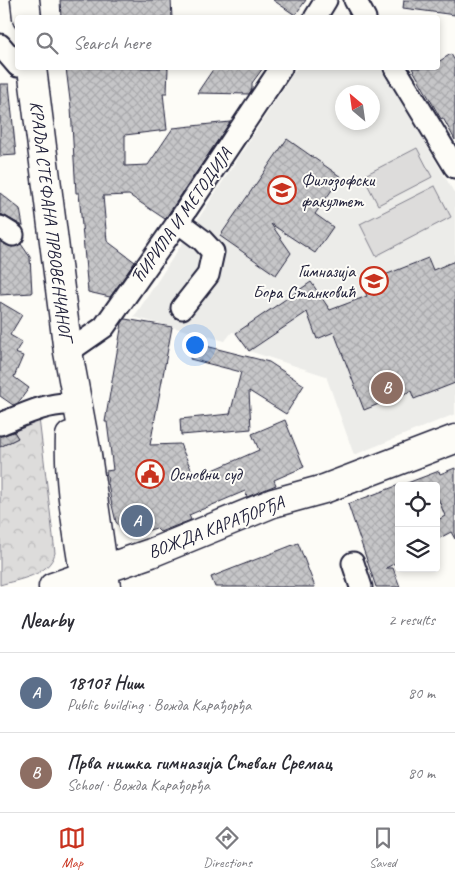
<!DOCTYPE html>
<meta charset="utf-8">
<style>
:root{--surface:#fff;--page:#f2f2f3;--text:#2b2b33;--muted:#7c7c81;--line:#e1e1e2;--accent:#c8321e}
body{margin:0;font-family:Caveat,sans-serif;background:var(--page);color:var(--text)}
.controls{position:absolute;right:15px;bottom:15px;display:grid;overflow:hidden;border-radius:5px;box-shadow:0 2px 8px #0003}
.controls button{width:45px;height:45px;display:grid;place-items:center;padding:0;border:0;border-bottom:1px solid var(--line);background:var(--surface);color:var(--text);font:25px sans-serif}
.compass{position:absolute;left:335px;top:85px;width:45px;height:45px;border-radius:50%;background:var(--surface);box-shadow:0 2px 8px #0003;rotate:331deg}
.you{position:absolute;left:194px;top:344px;width:18px;height:18px;margin:-12px;border:4px solid #fff;border-radius:50%;background:#1a73e8;box-shadow:0 0 0 8px #1a73e833}
.badge{display:grid;place-items:center;width:32px;height:32px;border-radius:50%;background:var(--accent);color:#fff;font-size:16px;font-weight:700}
.pin{position:absolute;translate:-50% -50%;border:2px solid #fff;box-shadow:0 1px 5px #0006}
.list{margin:0;padding:0;list-style:none}
h2{display:flex;justify-content:space-between;align-items:center;height:65px;margin:0;padding:0 20px;font-size:21px}
h2 small{font-size:16px;font-weight:400;color:var(--muted)}
.list li{display:grid;grid-template-columns:32px 1fr auto;gap:15px;align-items:center;box-sizing:border-box;height:80px;padding:0 20px;border-top:1px solid var(--line)}
.list b{display:block;font-size:19px;white-space:nowrap}
.list p{margin:0;font-size:16px;white-space:nowrap;color:var(--muted)}
.list em{font-size:16px;font-style:normal;color:var(--muted)}
.icon{flex:none;width:28px;height:28px;fill:none;stroke:currentColor;stroke-width:2;stroke-linecap:round;stroke-linejoin:round}
.map{position:relative;flex:none;width:455px;height:587px;overflow:hidden}
.search{position:absolute;background:var(--surface);box-shadow:0 2px 8px #0003;left:15px;right:15px;top:15px;height:55px;display:flex;align-items:center;gap:12px;box-sizing:border-box;padding:0 18px;border-radius:5px;color:var(--muted);font-size:19px}
.sheet{height:225px;background:var(--surface)}
nav{display:flex;justify-content:space-around;align-items:center;box-sizing:border-box;height:70px;border-top:1px solid var(--line);background:var(--surface);font-size:14px;color:var(--muted)}
nav a{display:grid;justify-items:center;gap:2px}
nav .on{color:var(--accent)}
.map>svg:first-child{display:block}
.built{fill:#ecece9;fill-rule:evenodd}
.grass{fill:#dddcdb;stroke:#807f8b}
.park{fill:url(#park-crowns);stroke:#807f8b}
.building{fill:url(#building-cross-hatch);stroke:#22223b}
.lines{fill:none;stroke-linecap:round;stroke-linejoin:round}
.minor-casing{stroke:#22223b;stroke-width:25}
.major-casing{stroke:#22223b;stroke-width:31}
.minor{stroke:#fdfcf7;stroke-width:21}
.major{stroke:#fdfcf7;stroke-width:28}
.labels{text-anchor:middle;stroke-width:4;stroke-linejoin:round;paint-order:stroke}
.poi-label{font-size:18px;fill:#22223b;stroke:#fdfcf7;text-anchor:start}
.street-label{font-size:18px;fill:#22223b;stroke:#fdfcf7}
</style>
<div class="map">
<svg width="455" height="587" viewBox="0 0 455 587">
<defs>
<pattern id="park-crowns" width="20" height="18" patternUnits="userSpaceOnUse" patternTransform="scale(1.25)"><rect width="20" height="18" fill="#dddcdb"/><path d="M2 6a3 3 0 1 1 6 0M12 15a3 3 0 1 1 6 0" fill="none" stroke="#bdbcbd"/></pattern>
<pattern id="building-cross-hatch" width="8" height="8" patternUnits="userSpaceOnUse" patternTransform="scale(1.25)"><rect width="8" height="8" fill="#c6c6c8"/><path d="M0 0l8 8M0 8l8-8" fill="none" stroke="#aaaaad"/></pattern>
</defs>
<rect width="100%" height="100%" fill="#fdfcf7"/>
<filter id="ink" filterUnits="userSpaceOnUse"><feTurbulence type="fractalNoise" baseFrequency=".02" numOctaves="2"/><feDisplacementMap in="SourceGraphic" scale="10" xChannelSelector="R" yChannelSelector="G"/><feConvolveMatrix kernelMatrix="1 2 1 2 8 2 1 2 1" color-interpolation-filters="sRGB"/></filter>
<g filter="url(#ink)">
<path class="built" d="M297,68H381L455,194V414L354,455L326,376L249,351L236,333L232,332L225,341L134,317ZM342,92H372V122H342Z"/>
<g class="grass">
<polygon points="417,148 432,177 378,205 363,176"/>
<polygon points="435,186 451,217 376,256 360,224"/>
</g>
<path class="park" d="M39,418L55,553C49,576 19,579 0,585V443L2,446L18,438L12,428Z"/>
<g class="building">
<polygon points="60,0 171,0 172,18 61,18"/>
<polygon points="273,0 306,0 295,15"/>
<polygon points="404,0 455,0 455,15 403,8"/>
<polygon points="451,54 455,61 455,140 443,118 441,119 412,68 438,68 438,62"/>
<polygon points="66,68 168,68 167,93 163,93 167,130 125,135 125,166 148,165 173,128 230,122 165,219 129,195 103,196 107,241 135,262 110,297 88,292 79,193 76,193 71,108"/>
<polygon points="214,68 263,68 252,83 252,89 249,94 197,93"/>
<polygon points="0,84 9,84 16,155 0,156"/>
<polygon points="287,139 341,177 315,214 333,227 315,253 271,224 291,253 276,275 220,236"/>
<polygon points="0,193 20,209 23,226 1,214 2,215 0,215"/>
<polygon points="0,242 12,247 21,244 30,257 32,293 0,295"/>
<polygon points="428,258 433,270 455,261 455,383 414,399 411,391 364,410 334,332 317,339 307,312 249,351 236,333 311,282 330,310 367,296 362,284"/>
<polygon points="0,302 22,315 10,335 22,342 15,353 23,356 14,377 29,388 18,403 13,405 0,396"/>
<polygon points="125,319 172,327 150,445 180,444 195,478 259,450 252,434 285,420 304,467 274,480 276,485 247,497 245,491 189,515 191,520 160,532 156,528 137,534 130,534 123,530 116,522 111,501 106,471 113,470 107,422 105,422 122,323"/>
<polygon points="194,343 269,362 304,385 286,414 249,391 251,429 181,435 180,419 230,414 241,372 190,359"/>
<polygon points="14,432 18,438 0,447 0,436"/>
<polygon points="455,468 455,539 451,532 436,540 436,521 445,516 436,493 436,486 402,485 439,471 440,474"/>
<polygon points="399,485 399,561 386,568 393,568 400,587 376,587 348,504"/>
<polygon points="298,543 315,587 215,587 211,577"/>
</g>
<g class="lines">
<defs>
<g id="minor">
<polyline points="355,0 365,18"/>
<polyline points="315,18 326,0"/>
<polyline points="0,45 18,66"/>
<polyline points="395,68 455,167"/>
<polyline points="178,222 202,240 213,252 208,275 182,308"/>
<polyline points="0,227 13,235"/>
<polyline points="68,352 104,327 178,222 281,68"/>
<path d="M0,424C23,415 46,403 70,404"/>
<polyline points="353,563 361,587"/>
</g>
<g id="major">
<polyline points="25,0 27,18"/>
<polyline points="32,68 68,352 87,455 106,587"/>
<path d="M70,436C68,487 79,537 86,587"/>
<polyline points="53,587 151,553 273,503 324,489 455,439"/>
</g>
</defs>
<use href="#minor" class="minor-casing"/>
<use href="#major" class="major-casing"/>
<use href="#minor" class="minor"/>
<use href="#major" class="major"/>
</g>
</g>
<defs>
<symbol id="university-ring" viewBox="-11 -11 22 22"><circle r="9.5" fill="#fdfcf7" stroke="#c8321e" stroke-width="1.5"/><path d="M0-5L7-2L0 1L-7-2ZM-4 1L0 2.5L4 1V4Q0 6-4 4Z" fill="#c8321e"/></symbol>
<symbol id="school-ring" viewBox="-11 -11 22 22"><circle r="9.5" fill="#fdfcf7" stroke="#c8321e" stroke-width="1.5"/><path d="M0-5L7-2L0 1L-7-2ZM-4 1L0 2.5L4 1V4Q0 6-4 4Z" fill="#c8321e"/></symbol>
<symbol id="civic-ring" viewBox="-11 -11 22 22"><circle r="9.5" fill="#fdfcf7" stroke="#c8321e" stroke-width="1.5"/><path d="M-.6-6.5H3V-4.5H.6V-3L4-1V1h2V6H-6V1h2V-1L-.6-3ZM-1.2 2.5V6h2.4V2.5Z" fill="#c8321e"/></symbol>
</defs>
<g fill-rule="evenodd">
<use href="#university-ring" x="266" y="174" width="32" height="32"/>
<use href="#school-ring" x="358" y="265" width="32" height="32"/>
<use href="#civic-ring" x="134" y="458" width="32" height="32"/>
</g>
<g class="labels">
<g class="poi-label">
<text x="301" y="186">Филозофски<tspan x="301" dy="21">факултет</tspan></text>
<text x="355" y="277" text-anchor="end">Гимназија<tspan x="355" dy="21">Бора Станковић</tspan></text>
<text x="169" y="480">Основни суд</text>
</g>
<g class="street-label">
<text transform="translate(181 216) rotate(-55)" y="6">ЋИРИЛА И МЕТОДИЈА</text>
<text transform="translate(51 221) rotate(83)" y="6">КРАЉА СТЕФАНА ПРВОВЕНЧАНОГ</text>
<text transform="translate(216 527) rotate(-21)" y="6">ВОЖДА КАРАЂОРЂА</text>
</g>
</g>
</svg>
<div class="controls">
<button><svg class="icon" aria-label="locate" viewBox="0 0 24 24"><circle cx="12" cy="12" r="6"/><path d="M12 2v4M12 18v4M2 12h4M18 12h4"/></svg></button>
<button><svg class="icon" aria-label="layers" viewBox="0 0 24 24"><path d="M12 4l9 5-9 5-9-5zM3 14l9 5 9-5"/></svg></button>
</div>
<svg class="compass" viewBox="-18 -18 36 36"><path d="M0-13l5 13h-10z" fill="#e53935"/><path d="M0 13l5-13h-10z" fill="#7c7c81"/></svg>
<div class="you"></div>
<div class="pin badge" style="left:137px;top:521px;background:#5c6f8a">A</div>
<div class="pin badge" style="left:387px;top:388px;background:#8d6e63">B</div>
<div class="search"><svg class="icon" aria-label="search" viewBox="0 0 24 24"><circle cx="10" cy="10" r="6"/><path d="M15 15l6 6"/></svg>Search here</div>
</div>
<section class="sheet">
<h2>Nearby<small>2 results</small></h2>
<ul class="list">
<li><span class="badge" style="background:#5c6f8a">A</span><div><b>18107 Ниш</b><p>Public building · Вожда Карађорђа</p></div><em>80 m</em></li>
<li><span class="badge" style="background:#8d6e63">B</span><div><b>Прва нишка гимназија Стеван Сремац</b><p>School · Вожда Карађорђа</p></div><em>80 m</em></li>
</ul>
</section>
<nav>
<a class="on"><svg class="icon" aria-label="map" viewBox="0 0 24 24"><path d="M3 6l6-2 6 2 6-2v14l-6 2-6-2-6 2zM9 4v14M15 6v14"/></svg>Map</a>
<a><svg class="icon" aria-label="directions" viewBox="0 0 24 24"><path d="M12 3l9 9-9 9-9-9zM9 14v-3h6M13 9l2 2-2 2"/></svg>Directions</a>
<a><svg class="icon" aria-label="saved" viewBox="0 0 24 24"><path d="M7 4h10v16l-5-4-5 4z"/></svg>Saved</a>
</nav>
